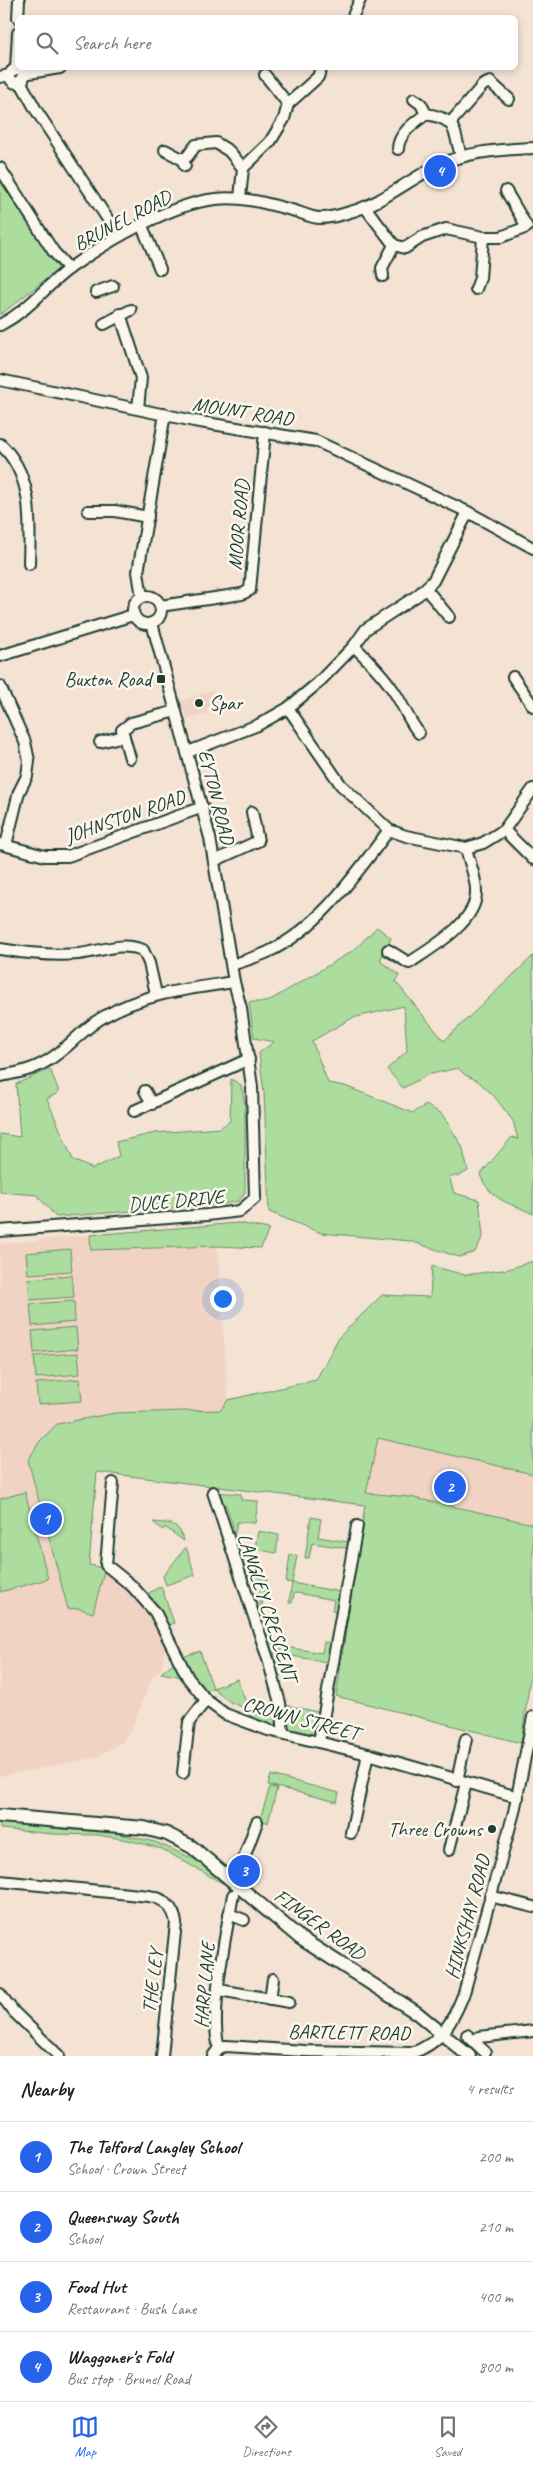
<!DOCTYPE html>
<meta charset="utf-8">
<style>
:root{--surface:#fff;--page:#f2f2f2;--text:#202124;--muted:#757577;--line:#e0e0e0;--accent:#2563eb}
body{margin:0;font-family:Caveat,sans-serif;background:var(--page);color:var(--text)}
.you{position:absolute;left:222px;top:1298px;width:18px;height:18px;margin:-12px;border:4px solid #fff;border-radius:50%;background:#1a73e8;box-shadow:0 0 0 8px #1a73e833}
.badge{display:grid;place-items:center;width:32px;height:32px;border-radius:50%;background:var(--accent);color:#fff;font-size:16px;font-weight:700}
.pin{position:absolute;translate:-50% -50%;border:2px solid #fff;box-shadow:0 1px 5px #0006}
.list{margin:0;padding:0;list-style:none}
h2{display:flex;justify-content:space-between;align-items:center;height:65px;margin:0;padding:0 20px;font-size:21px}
h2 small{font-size:16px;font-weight:400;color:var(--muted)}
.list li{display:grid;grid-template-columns:32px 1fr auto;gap:15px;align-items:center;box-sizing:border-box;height:70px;padding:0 20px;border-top:1px solid var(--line)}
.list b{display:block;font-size:19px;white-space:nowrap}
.list p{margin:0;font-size:16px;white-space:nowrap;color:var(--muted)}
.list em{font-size:16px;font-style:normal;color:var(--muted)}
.icon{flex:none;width:28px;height:28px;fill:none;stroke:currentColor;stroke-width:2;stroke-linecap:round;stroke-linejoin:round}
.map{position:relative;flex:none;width:533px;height:2056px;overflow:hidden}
.search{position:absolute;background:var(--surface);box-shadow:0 2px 8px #0003;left:15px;right:15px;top:15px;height:55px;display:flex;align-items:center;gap:12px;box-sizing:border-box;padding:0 18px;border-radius:8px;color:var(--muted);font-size:19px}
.sheet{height:345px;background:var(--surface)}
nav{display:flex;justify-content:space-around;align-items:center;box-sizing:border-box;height:70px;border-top:1px solid var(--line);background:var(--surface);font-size:14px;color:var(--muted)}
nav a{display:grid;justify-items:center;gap:2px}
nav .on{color:var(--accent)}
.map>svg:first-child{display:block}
.built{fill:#f0d3c2}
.green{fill:#acdd9e;stroke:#668d69}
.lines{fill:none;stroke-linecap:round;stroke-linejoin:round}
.minor-casing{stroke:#1f3d34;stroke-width:14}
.major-casing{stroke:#1f3d34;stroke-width:16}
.minor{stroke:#fbf7ec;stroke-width:10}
.major{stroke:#fbf7ec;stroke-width:12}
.poi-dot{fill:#1f3d34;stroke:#fbf7ec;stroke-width:2}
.labels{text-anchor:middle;stroke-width:5;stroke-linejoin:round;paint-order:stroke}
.street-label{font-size:20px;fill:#1f3d34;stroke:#fbf7ec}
.poi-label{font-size:20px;fill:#1f3d34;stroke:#fbf7ec;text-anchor:end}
</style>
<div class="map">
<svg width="533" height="2056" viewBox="0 0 533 2056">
<rect width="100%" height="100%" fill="#f4e2d3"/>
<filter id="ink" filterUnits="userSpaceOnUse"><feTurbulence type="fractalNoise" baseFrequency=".02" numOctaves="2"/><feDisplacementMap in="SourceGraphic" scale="10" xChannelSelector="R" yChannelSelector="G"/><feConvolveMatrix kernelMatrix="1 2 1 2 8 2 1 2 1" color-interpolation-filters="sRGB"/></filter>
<g filter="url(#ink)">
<g class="built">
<polygon points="213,690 219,706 207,707 209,713 187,719 182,701"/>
<polygon points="90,1235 91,1250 217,1246 228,1400 221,1410 115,1413 89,1419 97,1472 89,1565 105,1568 141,1601 155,1622 165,1647 162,1668 152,1677 133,1726 121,1743 96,1757 0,1776 0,1244"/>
<polygon points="378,1438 533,1474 533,1524 410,1497 365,1493"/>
</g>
<g class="green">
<polygon points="0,181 59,269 0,315"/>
<path d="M377,927L391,938L380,961L400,975L395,981L444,1041L533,956V1214C509,1202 492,1202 480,1175L512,1137L518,1139L513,1121L494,1096L478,1081L465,1075L458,1068L427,1075L403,1088L387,1069L407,1051L404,1006L352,1018L312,1041L328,1083L345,1086L413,1113L426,1105L442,1114L462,1146L468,1171L459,1176H449L454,1193L479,1200L483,1236L475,1252L459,1257L410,1241L321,1233L269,1212L264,1093L259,1053L274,1042L254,1038L249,1002H267L294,986L354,950Z"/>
<polygon points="50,1069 58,1089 58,1093 47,1099 73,1160 93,1169 119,1156 116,1142 155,1133 220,1128 230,1121 231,1079 241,1085 245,1103 245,1192 239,1201 223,1204 56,1217 37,1195 0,1192 0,1134 20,1137 16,1084"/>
<polygon points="238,1223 269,1229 261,1248 217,1246 91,1250 90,1235"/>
<polygon points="70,1249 72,1271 28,1274 26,1253"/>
<polygon points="533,1261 533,1474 378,1438 366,1493 410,1497 533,1524 533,1657 521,1743 336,1696 365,1505 97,1472 89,1565 105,1568 93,1613 78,1608 68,1609 28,1460 40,1441 57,1424 115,1413 221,1410 228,1400 316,1380 339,1337 382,1295 430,1297 432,1266 465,1275 509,1269"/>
<polygon points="72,1275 74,1297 30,1300 28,1279"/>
<polygon points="74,1301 75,1322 32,1326 30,1304"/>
<polygon points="76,1327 78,1349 34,1353 32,1331"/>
<polygon points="78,1353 80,1374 36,1378 34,1356"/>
<polygon points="80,1379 82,1401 38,1404 36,1383"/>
<polygon points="25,1492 48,1579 0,1592 0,1499"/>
<polygon points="213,1492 241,1494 241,1500 258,1501 255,1523 237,1522 232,1549 247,1555 246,1575 267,1579 259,1620 251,1608 260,1604 252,1578 242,1581 225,1529 233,1526 226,1505 218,1507"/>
<polygon points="311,1517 321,1519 318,1537 354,1543 353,1549 312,1543 309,1558 305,1558"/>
<path d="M153,1522C173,1524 177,1521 184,1541L165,1527L163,1530Z"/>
<polygon points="258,1531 279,1535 276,1553 255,1549"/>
<polygon points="186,1547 195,1575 166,1585 163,1576"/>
<polygon points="290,1555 297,1556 292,1583 346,1593 342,1612 332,1610 334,1600 297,1593 294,1594 292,1603 289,1603 292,1583 286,1582"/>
<polygon points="161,1586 174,1623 163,1627 142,1597"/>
<polygon points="264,1635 274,1637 275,1658 278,1663 277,1674 281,1675 279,1686"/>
<polygon points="283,1635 286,1636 285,1647 322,1653 324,1642 336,1644 333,1663 280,1654"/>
<polygon points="200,1651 213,1688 237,1679 249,1710 230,1702 213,1688 206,1691 191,1673 182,1657"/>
<polygon points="178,1659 188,1678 161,1673"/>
<polygon points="276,1703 323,1713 319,1742 283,1733 281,1726 253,1719 250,1713"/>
<polygon points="271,1775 339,1793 337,1802 268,1785"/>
<polygon points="270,1787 277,1788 268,1823 260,1819"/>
<polygon points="0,1821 61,1829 111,1832 155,1842 203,1863 231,1885 222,1883 162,1849 128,1840 98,1835 53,1834 0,1829"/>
</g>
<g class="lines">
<defs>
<g id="minor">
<polyline points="18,18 19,0"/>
<polyline points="352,18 360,0"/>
<polyline points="16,69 18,33"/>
<circle cx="17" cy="76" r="7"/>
<polyline points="23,74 60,68"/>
<polyline points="265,75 288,104"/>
<polyline points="0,77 10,75"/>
<polyline points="20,81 36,110 107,218"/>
<polyline points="414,99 421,104 426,114"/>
<polyline points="451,122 483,85 490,82 509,99"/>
<path d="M398,149C398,134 415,122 426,114C457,119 453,128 461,156"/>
<polyline points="165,150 182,159 185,166"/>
<polyline points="182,159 187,157 196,145 216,143 229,151 243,168"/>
<polyline points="0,168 53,251 69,269"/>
<polyline points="240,198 243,168 270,142 284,119 288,104 318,77 321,68"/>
<polyline points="365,207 394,245 405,248 422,237 446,229 483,237 501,237 527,227 506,191"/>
<polyline points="142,226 160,269"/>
<polyline points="383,276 382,268 394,245"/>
<polyline points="476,289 480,278 483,237"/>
<polyline points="96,292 113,286"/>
<polyline points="120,314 141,378 138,409"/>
<polyline points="104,324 131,310"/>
<path d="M0,325C31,309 44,287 70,268C106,242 172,203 216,199C243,196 269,204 295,211C302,213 312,218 320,218C329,218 341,215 350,212C380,204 406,182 433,168C465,151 498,150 533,148"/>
<polyline points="0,380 194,421 316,441 468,512 533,548"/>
<path d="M0,444C34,475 30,522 29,564"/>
<polyline points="88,511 115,511 148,517"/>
<polyline points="426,589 449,617"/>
<circle cx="147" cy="610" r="14"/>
<polyline points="142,597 138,572 165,414"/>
<polyline points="160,606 242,594 250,590 265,432"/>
<path d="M354,646C368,660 382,673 393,690C403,704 408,720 419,733"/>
<polyline points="0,656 133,615"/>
<polyline points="513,677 533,706"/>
<polyline points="0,686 25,742 29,761 27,776 19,792 6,845"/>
<polyline points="288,708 341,785 389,830 406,836 466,848 483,843 504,830 533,789"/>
<polyline points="100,742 124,736"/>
<polyline points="188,752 258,725 288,708 318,683 354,646 366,629 418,595 433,581 468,512"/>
<polyline points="130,758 122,730 131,723 176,711"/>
<polyline points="504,830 533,859"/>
<polyline points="0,844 45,856 68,856 203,807"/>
<polyline points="214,861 258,841 252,812"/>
<path d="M0,949C24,953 53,956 78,954C101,952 120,941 143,950L149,963L156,994"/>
<path d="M388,950L409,963C431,948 476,923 476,893C477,879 469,862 466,848"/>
<path d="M232,965C243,961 257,957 268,952C320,927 355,875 389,830"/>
<path d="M0,1076C17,1073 33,1070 47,1061C68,1049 84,1027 105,1016C145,993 189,989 234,982"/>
<polyline points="145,1091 152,1104"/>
<polyline points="134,1111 249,1059"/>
<polyline points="0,1231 207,1215 240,1211 255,1198 252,1087 241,1008 234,982 210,838 152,623"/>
<polyline points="113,1483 106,1565 132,1586 155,1612 188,1678 206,1700 225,1714 268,1730 368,1754 518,1797"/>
<polyline points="213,1492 268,1659 280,1703 283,1733"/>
<polyline points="319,1742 357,1526"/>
<polyline points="183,1773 189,1722 206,1700"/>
<polyline points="457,1781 466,1739"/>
<polyline points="351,1833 368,1754"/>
<polyline points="449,1850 466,1783"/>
<path d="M0,1881L149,1896C164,1898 174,1908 176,1923L162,2056"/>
<polyline points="235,1882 257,1822"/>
<polyline points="490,1896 533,1907"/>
<polyline points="229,1914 244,1920"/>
<polyline points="219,1990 289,2002"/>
<polyline points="0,1994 14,2012 59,2056"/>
<polyline points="270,1999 273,1979"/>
<polyline points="467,2035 485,2052"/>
<polyline points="474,2041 479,2037 533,2031"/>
<path d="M219,2048C209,2014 226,1932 233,1895"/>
<path d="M213,2056L219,2048L226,2046L305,2051L411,2053C441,2044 453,2021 464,1993L514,1812L533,1717"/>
</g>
<polyline id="major" points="0,1816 144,1828 167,1834 192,1847 300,1938 417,2013 469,2056"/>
</defs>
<use href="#minor" class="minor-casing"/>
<use href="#major" class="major-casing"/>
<use href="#minor" class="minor"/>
<use href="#major" class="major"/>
</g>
</g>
<g class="poi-dot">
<rect x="156" y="674" width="10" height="10" rx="2.5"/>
<circle cx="199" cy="703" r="5"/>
<circle cx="492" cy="1829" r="5"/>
</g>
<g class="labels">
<g class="street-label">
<text transform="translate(122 220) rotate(-28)" y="7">BRUNEL ROAD</text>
<text transform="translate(243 411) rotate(9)" y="7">MOUNT ROAD</text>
<text transform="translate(238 525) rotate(-85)" y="7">MOOR ROAD</text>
<text transform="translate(217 797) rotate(76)" y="7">EYTON ROAD</text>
<text transform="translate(125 816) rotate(-19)" y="7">JOHNSTON ROAD</text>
<text transform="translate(176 1200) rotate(-5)" y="7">DUCE DRIVE</text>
<text transform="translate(268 1607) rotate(72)" y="7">LANGLEY CRESCENT</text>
<text transform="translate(301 1718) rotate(15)" y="7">CROWN STREET</text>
<text transform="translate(467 1917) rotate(-75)" y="7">HINKSHAY ROAD</text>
<text transform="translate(320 1924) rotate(36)" y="7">FINGER ROAD</text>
<text transform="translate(152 1981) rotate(-83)" y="7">THE LEY</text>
<text transform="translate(204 1985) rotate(-85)" y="7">HARP LANE</text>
<text transform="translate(349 2032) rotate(1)" y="7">BARTLETT ROAD</text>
</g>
<g class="poi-label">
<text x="151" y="686">Buxton Road</text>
<text x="209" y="710" text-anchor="start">Spar</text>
<text x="482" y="1836">Three Crowns</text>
</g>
</g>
</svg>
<div class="you"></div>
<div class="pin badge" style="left:46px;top:1519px">1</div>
<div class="pin badge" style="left:450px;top:1487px">2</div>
<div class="pin badge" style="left:244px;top:1871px">3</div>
<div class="pin badge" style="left:440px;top:171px">4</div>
<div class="search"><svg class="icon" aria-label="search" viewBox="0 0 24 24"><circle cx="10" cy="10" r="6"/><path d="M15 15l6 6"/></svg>Search here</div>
</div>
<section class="sheet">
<h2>Nearby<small>4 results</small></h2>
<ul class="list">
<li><span class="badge">1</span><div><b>The Telford Langley School</b><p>School · Crown Street</p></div><em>200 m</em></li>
<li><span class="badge">2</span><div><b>Queensway South</b><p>School</p></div><em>210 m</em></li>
<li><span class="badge">3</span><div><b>Food Hut</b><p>Restaurant · Bush Lane</p></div><em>400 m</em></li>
<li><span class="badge">4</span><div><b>Waggoner's Fold</b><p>Bus stop · Brunel Road</p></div><em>800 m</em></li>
</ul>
</section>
<nav>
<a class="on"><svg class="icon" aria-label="map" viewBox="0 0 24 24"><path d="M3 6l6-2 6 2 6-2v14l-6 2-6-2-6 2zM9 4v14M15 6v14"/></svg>Map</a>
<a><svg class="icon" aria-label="directions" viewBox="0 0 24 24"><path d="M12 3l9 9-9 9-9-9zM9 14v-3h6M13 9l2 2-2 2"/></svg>Directions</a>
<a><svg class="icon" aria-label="saved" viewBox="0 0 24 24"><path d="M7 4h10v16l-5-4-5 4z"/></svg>Saved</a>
</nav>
